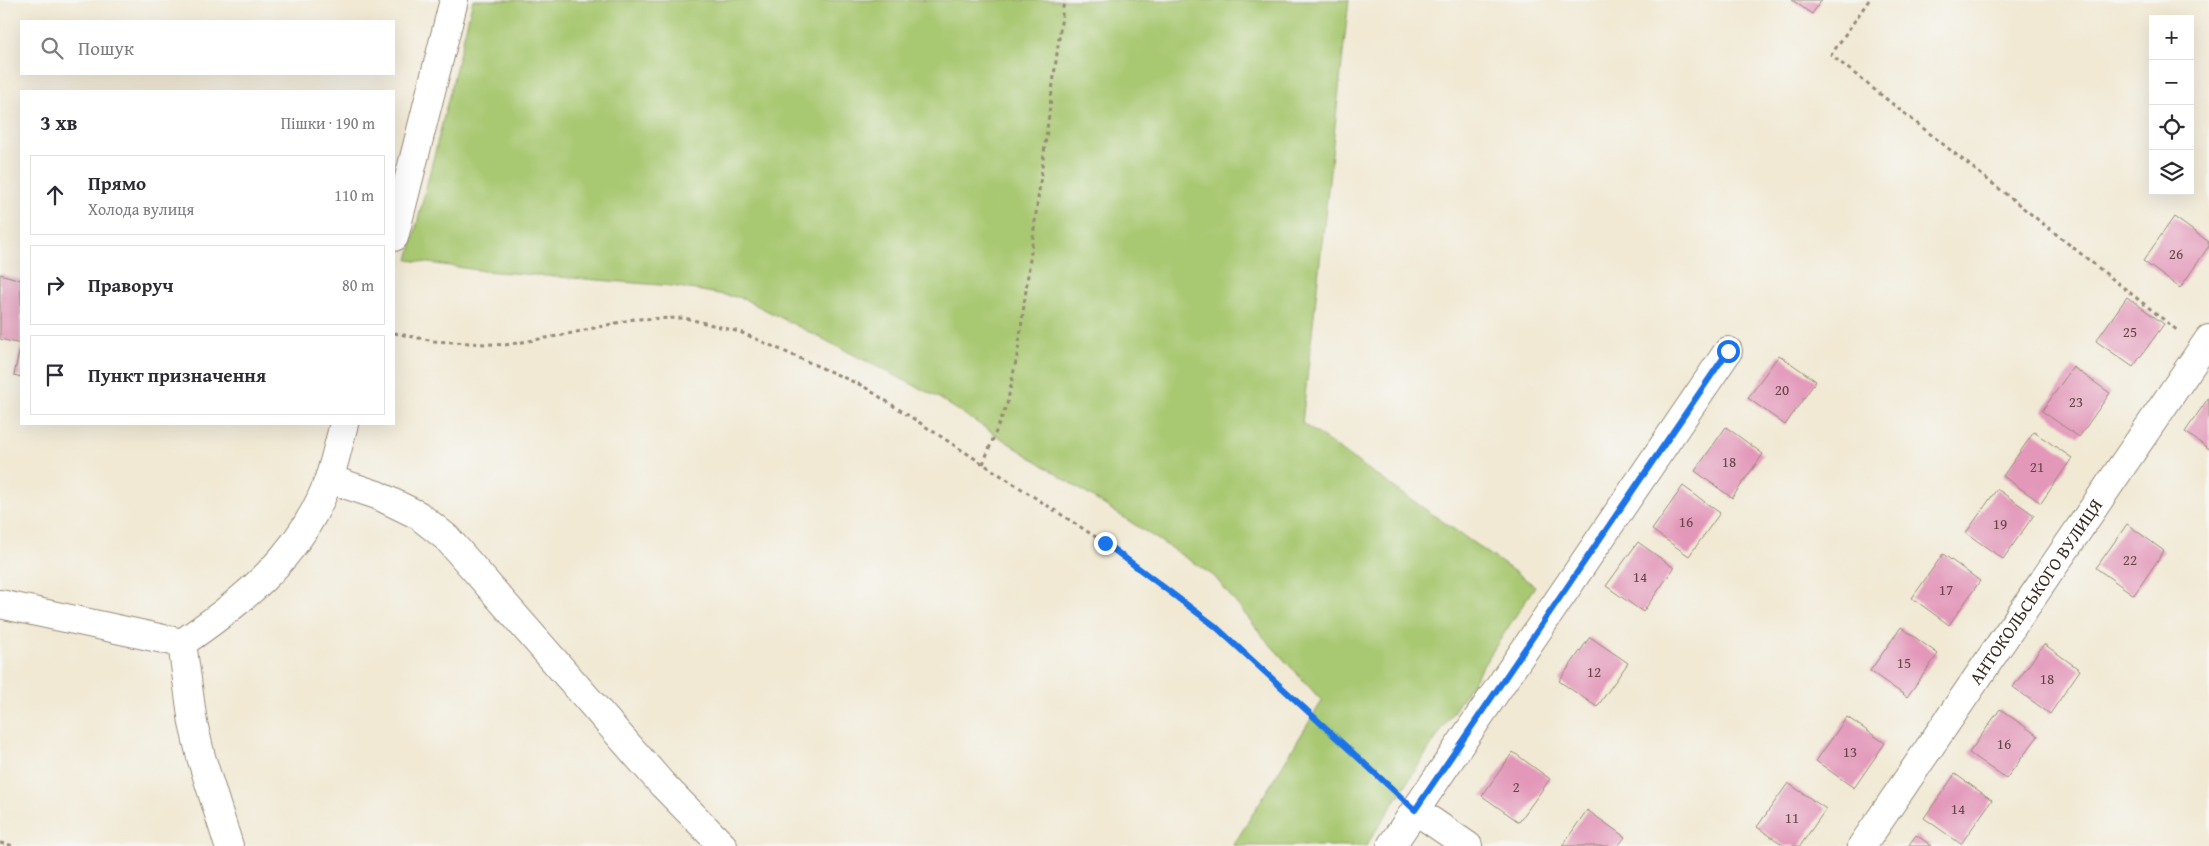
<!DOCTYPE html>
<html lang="uk">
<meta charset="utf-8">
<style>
:root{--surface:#fff;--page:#f7f7f7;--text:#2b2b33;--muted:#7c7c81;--line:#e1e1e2}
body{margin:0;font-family:"Gentium Book Plus",serif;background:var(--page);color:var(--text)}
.controls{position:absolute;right:15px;top:15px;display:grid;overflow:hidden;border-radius:0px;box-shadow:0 5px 20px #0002}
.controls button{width:45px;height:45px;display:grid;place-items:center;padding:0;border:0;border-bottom:1px solid var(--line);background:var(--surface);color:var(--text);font:25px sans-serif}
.stop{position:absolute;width:15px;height:15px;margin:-11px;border:4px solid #1a73e8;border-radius:50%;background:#fff}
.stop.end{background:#1a73e8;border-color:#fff;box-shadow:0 1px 5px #0008}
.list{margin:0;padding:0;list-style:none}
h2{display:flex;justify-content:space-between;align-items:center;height:65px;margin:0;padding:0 20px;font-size:21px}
h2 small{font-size:16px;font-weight:400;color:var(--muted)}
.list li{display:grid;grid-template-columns:32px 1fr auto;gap:15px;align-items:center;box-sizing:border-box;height:80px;margin:0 10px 10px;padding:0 10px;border:1px solid var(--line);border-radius:0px}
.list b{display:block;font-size:19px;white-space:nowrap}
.list p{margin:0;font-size:16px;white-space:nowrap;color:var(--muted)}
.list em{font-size:16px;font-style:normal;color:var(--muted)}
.icon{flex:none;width:28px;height:28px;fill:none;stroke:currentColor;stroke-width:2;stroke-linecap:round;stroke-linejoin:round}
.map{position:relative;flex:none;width:2209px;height:846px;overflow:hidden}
.search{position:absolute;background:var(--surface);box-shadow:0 5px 20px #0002;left:20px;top:20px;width:375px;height:55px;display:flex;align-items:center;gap:12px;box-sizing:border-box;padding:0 18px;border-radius:0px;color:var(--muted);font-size:19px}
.panel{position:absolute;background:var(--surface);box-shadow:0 5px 20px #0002;left:20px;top:90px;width:375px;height:335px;border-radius:0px}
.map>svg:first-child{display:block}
.green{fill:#a8c871;stroke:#727948}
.building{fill:#e398ba}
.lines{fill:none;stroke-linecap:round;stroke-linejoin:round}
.minor-casing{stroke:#968a79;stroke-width:30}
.tertiary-casing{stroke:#968a79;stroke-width:30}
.path{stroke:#968a79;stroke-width:3;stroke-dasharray:4 4;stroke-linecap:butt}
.minor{stroke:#fff;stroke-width:28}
.tertiary{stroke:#fff;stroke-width:28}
.route{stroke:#1a73e8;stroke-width:6}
.labels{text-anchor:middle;stroke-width:4;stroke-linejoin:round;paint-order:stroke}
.number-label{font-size:15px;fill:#654645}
.street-label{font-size:18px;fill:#3b2a1e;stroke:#f6f6f2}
</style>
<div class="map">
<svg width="2209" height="846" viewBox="0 0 2209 846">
<rect width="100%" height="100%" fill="#f6f6f2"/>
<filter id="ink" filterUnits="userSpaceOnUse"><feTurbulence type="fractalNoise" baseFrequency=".02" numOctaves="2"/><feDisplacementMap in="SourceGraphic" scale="10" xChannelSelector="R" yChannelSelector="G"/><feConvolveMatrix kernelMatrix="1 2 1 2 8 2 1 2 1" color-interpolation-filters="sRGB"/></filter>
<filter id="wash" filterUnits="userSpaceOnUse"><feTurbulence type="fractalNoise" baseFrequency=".0096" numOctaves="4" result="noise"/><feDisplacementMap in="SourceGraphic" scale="20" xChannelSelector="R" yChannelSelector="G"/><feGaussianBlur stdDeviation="1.12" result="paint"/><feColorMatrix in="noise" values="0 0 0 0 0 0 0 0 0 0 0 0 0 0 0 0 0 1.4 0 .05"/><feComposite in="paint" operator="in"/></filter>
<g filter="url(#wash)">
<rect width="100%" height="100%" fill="#f1e9d4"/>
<polygon class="green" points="473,0 1349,0 1302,423 1535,586 1366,846 1233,846 1322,701 1266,640 1214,576 939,398 742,298 672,286 485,271 408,260"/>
<g id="blocks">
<g class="building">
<polygon points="1792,0 1822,0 1812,14"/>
<polygon points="2174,217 2209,242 2209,246 2180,288 2143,261"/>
<polygon points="0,274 21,280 21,377 14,375 21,344 0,339"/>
<polygon points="2127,297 2164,324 2133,367 2096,341"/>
<polygon points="1779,355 1816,381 1785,425 1748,398"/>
<polygon points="2073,367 2110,393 2079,437 2042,411"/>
<polygon points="2209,397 2209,449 2185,432"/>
<polygon points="1726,427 1763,454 1732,498 1695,471"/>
<polygon points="2034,432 2072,458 2041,503 2003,476"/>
<polygon points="1683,486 1720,513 1689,556 1652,530"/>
<polygon points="1997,489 2034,515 2003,559 1966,533"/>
<polygon points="2127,524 2164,551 2134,595 2096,568"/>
<polygon points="1638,542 1674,568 1643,612 1606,586"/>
<polygon points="1943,554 1980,581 1949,625 1912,598"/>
<polygon points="1901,627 1938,654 1907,697 1870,671"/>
<polygon points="1590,637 1628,663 1597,707 1559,681"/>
<polygon points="2044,644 2080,670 2050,714 2013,687"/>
<polygon points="2000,709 2038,736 2006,779 1969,753"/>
<polygon points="1847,717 1885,743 1854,788 1816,761"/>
<polygon points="1513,752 1550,779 1519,822 1482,796"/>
<polygon points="1955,774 1992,800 1961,844 1924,818"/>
<polygon points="1788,783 1826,809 1800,846 1785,846 1757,827"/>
<polygon points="1587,810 1625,837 1618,846 1562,846"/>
<polygon points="1916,835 1932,846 1908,846"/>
</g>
</g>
</g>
<g filter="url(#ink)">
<use href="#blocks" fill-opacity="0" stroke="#968a79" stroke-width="1"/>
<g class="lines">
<defs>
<g id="minor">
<polyline points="329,479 377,495 418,515 447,538 662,784 723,846"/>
<polyline points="182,643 193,723 201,757 229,846"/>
<polyline points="1415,810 1468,846"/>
<polyline points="1391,846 1728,351"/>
<path id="s1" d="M1862,846L2209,339"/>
</g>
<g id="tertiary">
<polyline points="394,237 454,0"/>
<path d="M0,604L182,643C245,600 302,554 329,479C335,461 339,442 344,424"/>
</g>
</defs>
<use href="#minor" class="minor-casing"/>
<use href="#tertiary" class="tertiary-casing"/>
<g class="path">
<polyline points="1869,0 1831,55 2178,331"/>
<polyline points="394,333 434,341 505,345 563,335 634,319 685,318 740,332 863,386 1105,543 1215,626 1393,789"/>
<polyline points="983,464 1007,404 1018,351 1064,0"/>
<polyline points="0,843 14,846"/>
</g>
<use href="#minor" class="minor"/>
<use href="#tertiary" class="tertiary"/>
</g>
</g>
<g class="lines" filter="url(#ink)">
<polyline class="route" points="1105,543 1215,626 1415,810 1728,351"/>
</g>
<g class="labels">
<g class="number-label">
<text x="2176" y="259">26</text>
<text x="2130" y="337">25</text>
<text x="1782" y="395">20</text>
<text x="2076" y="407">23</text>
<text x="1729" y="467">18</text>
<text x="2037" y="472">21</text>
<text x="1686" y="527">16</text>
<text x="2000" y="529">19</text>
<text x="2130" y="565">22</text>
<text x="1640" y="582">14</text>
<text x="1946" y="595">17</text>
<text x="1904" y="668">15</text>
<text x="1594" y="677">12</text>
<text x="2047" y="684">18</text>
<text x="2004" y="749">16</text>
<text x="1850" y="757">13</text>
<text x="1516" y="792">2</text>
<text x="1958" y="814">14</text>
<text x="1792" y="823">11</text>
</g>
<g class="street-label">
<text dy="6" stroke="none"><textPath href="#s1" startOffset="308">АНТОКОЛЬСЬКОГО ВУЛИЦЯ</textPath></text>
</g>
</g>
</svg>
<div class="controls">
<button>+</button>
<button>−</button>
<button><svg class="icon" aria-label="locate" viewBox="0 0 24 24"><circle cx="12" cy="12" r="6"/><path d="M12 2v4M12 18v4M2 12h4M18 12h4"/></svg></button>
<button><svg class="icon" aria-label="layers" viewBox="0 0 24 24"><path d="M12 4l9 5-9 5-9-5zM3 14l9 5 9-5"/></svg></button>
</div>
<div class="stop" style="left:1728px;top:351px"></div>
<div class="stop end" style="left:1105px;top:543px"></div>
<div class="search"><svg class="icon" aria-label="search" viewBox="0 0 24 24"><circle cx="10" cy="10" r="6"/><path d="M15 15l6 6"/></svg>Пошук</div>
<section class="panel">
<h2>3 хв<small>Пішки · 190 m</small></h2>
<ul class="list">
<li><svg class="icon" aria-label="ahead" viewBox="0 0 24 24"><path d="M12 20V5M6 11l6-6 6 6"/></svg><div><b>Прямо</b><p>Холода вулиця</p></div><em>110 m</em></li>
<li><svg class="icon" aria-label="right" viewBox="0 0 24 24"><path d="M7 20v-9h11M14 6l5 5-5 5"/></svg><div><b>Праворуч</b></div><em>80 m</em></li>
<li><svg class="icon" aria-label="arrive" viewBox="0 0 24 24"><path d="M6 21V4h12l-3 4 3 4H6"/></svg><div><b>Пункт призначення</b></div></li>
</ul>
</section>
</div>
